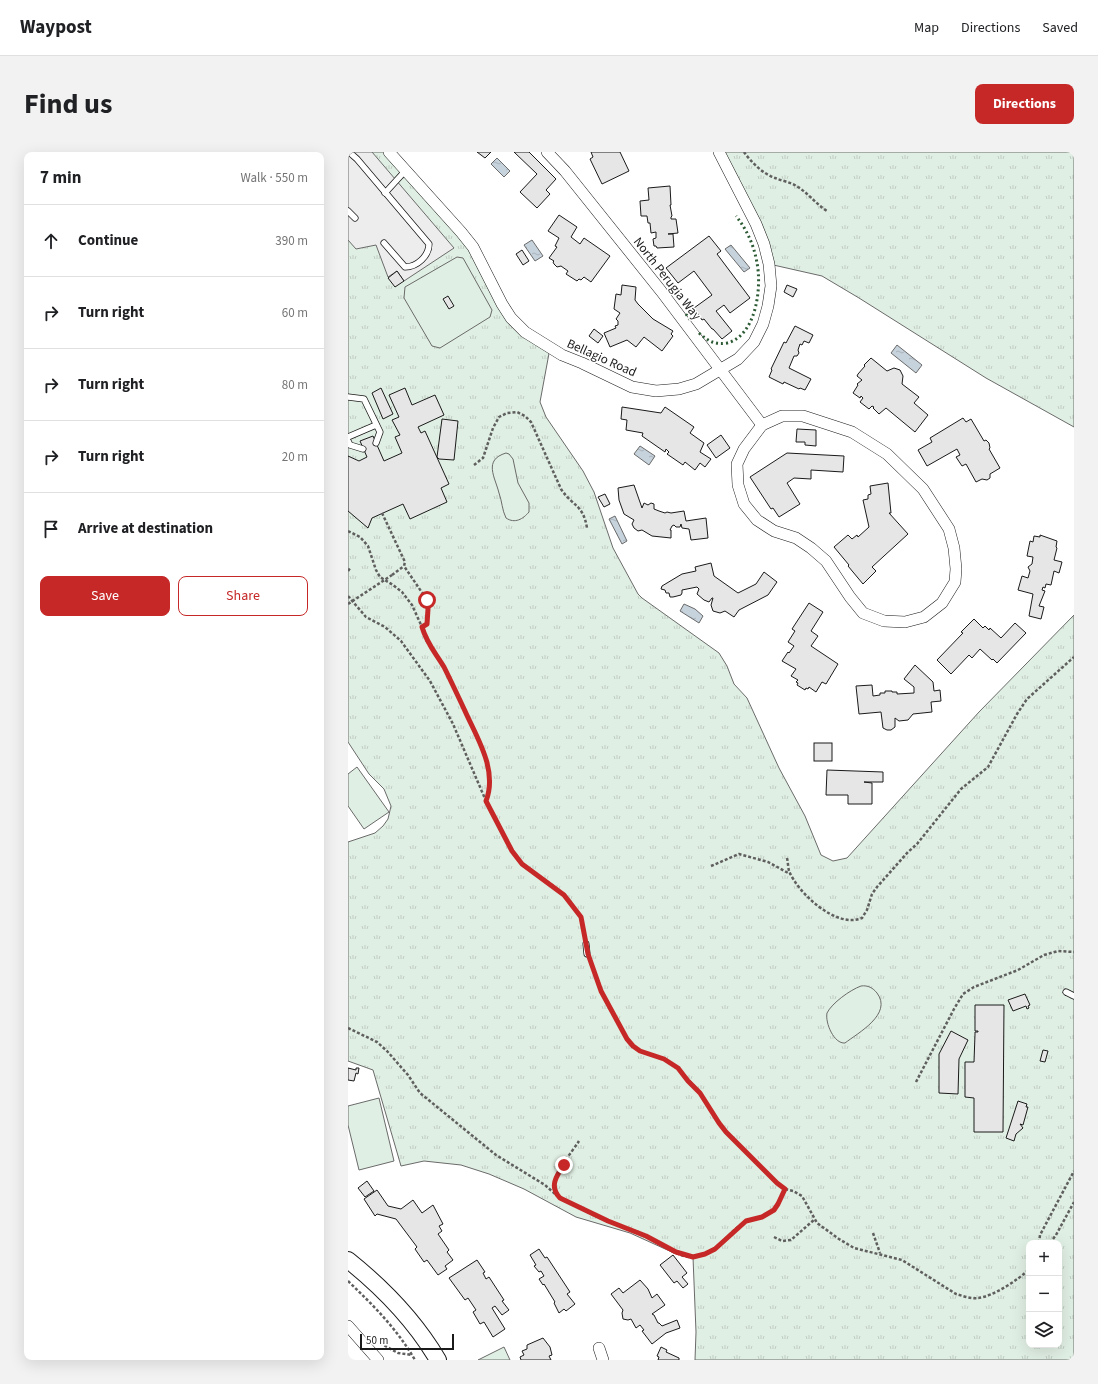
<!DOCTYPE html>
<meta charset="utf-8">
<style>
:root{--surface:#fff;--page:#f2f2f2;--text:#202124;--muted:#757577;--line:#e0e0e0;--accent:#c62828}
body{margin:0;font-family:"Source Sans 3",sans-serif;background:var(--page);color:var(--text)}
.controls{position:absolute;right:12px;bottom:12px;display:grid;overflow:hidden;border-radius:8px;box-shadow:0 4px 16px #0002}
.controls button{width:36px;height:36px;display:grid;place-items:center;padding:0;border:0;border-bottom:1px solid var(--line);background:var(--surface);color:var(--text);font:20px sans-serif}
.scale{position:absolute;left:12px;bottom:10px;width:94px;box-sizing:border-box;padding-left:4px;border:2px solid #1a1a1a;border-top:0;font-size:11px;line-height:14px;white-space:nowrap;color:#1a1a1a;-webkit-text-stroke:3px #fff;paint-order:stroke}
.stop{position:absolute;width:12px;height:12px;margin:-9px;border:3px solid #c62828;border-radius:50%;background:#fff}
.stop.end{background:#c62828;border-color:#fff;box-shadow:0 1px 4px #0008}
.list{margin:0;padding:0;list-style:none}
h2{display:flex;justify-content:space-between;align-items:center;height:52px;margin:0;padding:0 16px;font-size:17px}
h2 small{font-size:13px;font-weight:400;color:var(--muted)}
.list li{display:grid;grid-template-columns:26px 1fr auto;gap:12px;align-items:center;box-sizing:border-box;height:72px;padding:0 16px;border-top:1px solid var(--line)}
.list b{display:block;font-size:15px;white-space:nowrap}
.list em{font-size:13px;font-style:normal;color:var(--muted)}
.actions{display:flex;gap:8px;padding:12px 16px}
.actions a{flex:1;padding:9px 0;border:1px solid var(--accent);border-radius:8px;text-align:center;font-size:14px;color:var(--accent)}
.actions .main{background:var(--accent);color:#fff}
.icon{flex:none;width:22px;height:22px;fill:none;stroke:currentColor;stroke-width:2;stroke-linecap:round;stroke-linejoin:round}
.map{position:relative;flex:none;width:726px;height:1208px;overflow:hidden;border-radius:8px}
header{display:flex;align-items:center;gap:24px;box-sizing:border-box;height:56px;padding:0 20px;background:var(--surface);border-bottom:1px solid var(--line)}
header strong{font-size:19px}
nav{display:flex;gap:22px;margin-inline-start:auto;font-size:14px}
.intro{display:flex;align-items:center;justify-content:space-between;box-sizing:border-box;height:96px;padding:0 24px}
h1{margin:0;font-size:28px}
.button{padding:10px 18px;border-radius:8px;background:var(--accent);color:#fff;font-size:14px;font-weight:700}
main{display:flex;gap:24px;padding:0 24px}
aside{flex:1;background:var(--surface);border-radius:8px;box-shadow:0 4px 16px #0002}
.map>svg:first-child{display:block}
.grass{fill:url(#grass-tufts);stroke:#6a6a6a;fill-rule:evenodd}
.pitch{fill:#e0efe3;stroke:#6a6a6a}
.parking{fill:#ededed;stroke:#6a6a6a}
.water{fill:url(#water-ripples);stroke:#6a6a6a}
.building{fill:#e6e6e6;stroke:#1a1a1a}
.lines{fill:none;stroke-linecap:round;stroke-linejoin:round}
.service-casing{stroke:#1a1a1a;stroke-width:7}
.minor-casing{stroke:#1a1a1a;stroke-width:12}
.secondary-casing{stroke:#1a1a1a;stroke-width:18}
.path{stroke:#5f5f5f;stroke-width:2.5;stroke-dasharray:3 2;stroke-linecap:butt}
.service{stroke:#fff;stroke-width:5.5}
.minor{stroke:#fff;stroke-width:11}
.secondary{stroke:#fff;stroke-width:16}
.path-bridge{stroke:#5f5f5f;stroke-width:2.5;stroke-dasharray:3 2;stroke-linecap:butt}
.hedge{stroke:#2b5a34;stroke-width:3;stroke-dasharray:2 3;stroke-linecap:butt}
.route{stroke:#c62828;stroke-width:5}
.labels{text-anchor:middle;stroke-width:3;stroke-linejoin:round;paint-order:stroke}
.street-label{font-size:13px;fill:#1a1a1a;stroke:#fff}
</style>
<header>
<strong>Waypost</strong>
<nav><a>Map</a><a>Directions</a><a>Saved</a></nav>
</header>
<div class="intro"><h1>Find us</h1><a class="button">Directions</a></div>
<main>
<aside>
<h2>7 min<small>Walk · 550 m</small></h2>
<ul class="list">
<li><svg class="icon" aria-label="ahead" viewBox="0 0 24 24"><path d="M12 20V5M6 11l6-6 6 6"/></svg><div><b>Continue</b></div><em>390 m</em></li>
<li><svg class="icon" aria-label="right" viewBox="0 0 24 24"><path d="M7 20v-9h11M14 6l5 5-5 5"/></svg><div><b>Turn right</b></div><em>60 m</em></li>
<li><svg class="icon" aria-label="right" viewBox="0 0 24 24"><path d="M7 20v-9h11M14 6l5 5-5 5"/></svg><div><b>Turn right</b></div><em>80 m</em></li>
<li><svg class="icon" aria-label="right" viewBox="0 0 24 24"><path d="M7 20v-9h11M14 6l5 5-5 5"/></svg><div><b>Turn right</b></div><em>20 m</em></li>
<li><svg class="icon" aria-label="arrive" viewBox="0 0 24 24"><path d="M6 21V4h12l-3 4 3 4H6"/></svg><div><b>Arrive at destination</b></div></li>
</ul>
<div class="actions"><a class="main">Save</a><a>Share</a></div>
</aside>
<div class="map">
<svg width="726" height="1208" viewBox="0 0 726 1208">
<defs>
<pattern id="grass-tufts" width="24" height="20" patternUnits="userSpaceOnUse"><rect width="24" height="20" fill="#e0efe3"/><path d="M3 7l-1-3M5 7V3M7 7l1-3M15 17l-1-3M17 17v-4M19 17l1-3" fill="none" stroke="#c0ccc2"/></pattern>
<pattern id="water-ripples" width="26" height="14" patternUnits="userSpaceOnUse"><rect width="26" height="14" fill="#c6d2dc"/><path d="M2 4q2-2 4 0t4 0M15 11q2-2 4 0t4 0" fill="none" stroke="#aab4bc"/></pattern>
</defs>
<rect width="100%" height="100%" fill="#fff"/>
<g class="grass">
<path d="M0,0H41L113,80L154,152L202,196L192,250L198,265L235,319L246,340L265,396L290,442L294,446L371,501L379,514L386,532L399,546L431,616L457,664L473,703L485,709L499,706L631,560L726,463V1208H347L348,1180L345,1105L326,1101L282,1081L228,1065L176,1037L141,1022L113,1013L76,1009L53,1014L25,918L0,909V690L27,681L35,674L40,667L43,654L36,637L21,622L0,590ZM681,1091H711V1193H681Z"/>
<polygon points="376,0 726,0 726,275 638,226 511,146 474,124 421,112"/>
</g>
<g class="pitch">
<polygon points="109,105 115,106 144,158 142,165 92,196 84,194 56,146 57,135"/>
<path d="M158,301L161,302L165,307L170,331L181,351V360C175,367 167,372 158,366C154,358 154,349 151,341C147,325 135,308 158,301Z"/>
<polygon points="9,615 41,660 16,677 0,654 0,622"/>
<path d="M513,834C520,833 525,836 529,841C545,862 510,881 497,891C486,892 477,871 479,861C484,851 502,838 513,834Z"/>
<polygon points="31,946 46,1009 11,1018 0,973 0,954"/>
<polygon points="156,1195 162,1208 130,1208"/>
</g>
<polygon class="parking" points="0,0 24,0 106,96 56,129 49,119 40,125 28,93 8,97 0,88"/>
<g class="water">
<polygon points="149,6 162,19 156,25 143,12"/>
<polygon points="184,88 195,104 187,109 176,93"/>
<polygon points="383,93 402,116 396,120 377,97"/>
<polygon points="549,193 574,213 568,221 543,201"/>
<polygon points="292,294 307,304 301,313 286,302"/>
<polygon points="267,364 279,389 274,392 261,367"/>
<polygon points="336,452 347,457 355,464 351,471 332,459"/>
</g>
<g class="building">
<polygon points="129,0 143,0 137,6"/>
<polygon points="166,0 181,0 208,27 198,38 202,42 189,56 172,40 189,22"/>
<polygon points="243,0 272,0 281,19 254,32 242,7 245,5"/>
<polygon points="322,34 323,53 322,53 324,64 323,65 323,67 328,67 330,81 320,82 325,82 326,95 309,96 308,94 306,94 305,87 308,86 308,80 303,81 302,71 300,71 299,64 293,64 292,49 301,48 300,36"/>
<polygon points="211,63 229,75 223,85 232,92 236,86 262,104 243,130 236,125 233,128 231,127 229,129 218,122 220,119 213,114 209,115 206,112 205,110 206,109 201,106 209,95 207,94 211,86 200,79"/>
<polygon points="361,84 373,99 369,102 402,146 382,161 376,153 368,159 384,179 374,187 365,177 364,177 356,167 354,168 346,156 364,143 346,119 330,131 318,116"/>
<polygon points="174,98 181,109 175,113 168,102"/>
<polygon points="49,119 56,129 47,135 40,126"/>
<polygon points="274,133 288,135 287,148 290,152 305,167 325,179 323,182 325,184 314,199 296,185 288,195 279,188 262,195 256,181 268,176 267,174 270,173 270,169 268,167 272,161 266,157 268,142 273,143"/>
<polygon points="439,133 449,137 445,145 436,140"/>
<polygon points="100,144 106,154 101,157 95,147"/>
<polygon points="447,174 465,183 461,191 456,189 454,193 452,192 450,198 451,201 449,204 446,204 441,216 463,227 457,238 452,236 451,237 436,230 435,232 421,225 424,218 423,217 436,190 438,191"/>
<polygon points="246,177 255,184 250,191 241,184"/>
<polygon points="523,206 539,219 546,216 552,218 555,224 554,232 571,245 566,251 580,263 567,280 538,256 531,262 525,256 526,255 524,254 521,257 512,250 515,246 513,244 512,246 505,241 510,233 509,232 514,228 509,224 510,222 517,214 516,213"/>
<polygon points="33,236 45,262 35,267 24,241"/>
<polygon points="57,236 64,253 87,243 96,263 70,275 73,281 77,279 101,332 93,336 99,350 62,367 55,352 24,366 20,376 0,359 0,304 11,309 19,305 12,289 25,284 36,309 54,301 47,285 52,283 44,268 51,265 41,243"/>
<polygon points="274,255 313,261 317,255 346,275 342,281 356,291 352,300 363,307 357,315 352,311 347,318 337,310 335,313 319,302 321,300 318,297 317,300 294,284 295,281 278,278 279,268 273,267"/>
<polygon points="615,266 618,270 623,267 636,289 638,288 641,291 642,296 641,297 652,316 642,322 642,326 639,328 634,327 628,330 618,312 614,314 608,305 612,303 609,297 579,314 570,298 584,290 582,286"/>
<polygon points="94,267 110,269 106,308 91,307 89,305"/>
<polygon points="449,277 468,278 468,294 457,293 457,290 448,290"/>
<polygon points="373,283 382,296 368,306 359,293"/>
<polygon points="439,301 496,304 495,320 463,318 463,327 446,326 439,331 452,352 431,365 425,356 423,357 402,325"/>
<polygon points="540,331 543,361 541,361 560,382 524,415 528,419 515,432 500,414 501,413 486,395 500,383 504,387 509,383 510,385 521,375 515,348 520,347 520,343 523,342 522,334"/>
<polygon points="286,333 294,356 296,351 300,353 303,351 306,352 306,357 311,359 317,361 319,360 323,361 336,359 338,369 358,366 360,386 343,388 341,377 334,376 333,372 332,375 328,375 326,373 324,374 322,378 323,378 323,386 304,384 294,378 290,379 286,376 284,372 286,368 276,362 271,348 270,336"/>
<polygon points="257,342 262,352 256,355 250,345"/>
<polygon points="692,383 709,389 708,395 709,396 706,408 714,410 711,421 706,419 703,433 698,432 697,436 695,435 694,438 697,439 691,454 696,455 693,467 681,464 685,442 670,438 674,424 680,426 682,419 680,415 684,412 685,405 679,404 682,389 685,390 686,384 692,385"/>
<polygon points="363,411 366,424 390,441 408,432 416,420 429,430 420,443 391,458 386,465 377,459 372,461 365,459 363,453 365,446 364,446 361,450 356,448 349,442 351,437 349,435 334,438 334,441 333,443 325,445 322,445 321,441 318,441 317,438 313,437 314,434 334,422 348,419 347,415"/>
<polygon points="461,451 475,460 463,479 470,484 463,494 490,512 478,532 474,530 468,540 461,535 460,537 458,536 457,538 449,533 450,531 448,530 450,528 443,524 448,517 434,509 440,500 441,501 446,494 440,490 447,479 444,477"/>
<polygon points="626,467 635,476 637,474 641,478 642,476 653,486 667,471 678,481 649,511 645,507 644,508 632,497 624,506 621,503 603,522 589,508 615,481 613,480"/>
<polygon points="567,513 585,530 586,539 592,538 593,549 583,550 584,560 565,562 560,568 551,569 547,566 547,575 543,578 539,578 535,576 533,560 511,562 508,534 524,533 525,544 532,543 532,541 537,541 537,539 544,539 544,540 549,540 549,542 566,541 566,535 556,527"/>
<rect x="466" y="591" width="18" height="18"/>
<polygon points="479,618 535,620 535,630 516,630 524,631 524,652 500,652 500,643 478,643"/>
<polygon points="677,842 682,853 680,854 681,856 679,857 678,854 665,859 660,848"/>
<polygon points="627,853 656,853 655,980 626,980 626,946 617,945 617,910 626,910 627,882 627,880 630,880 630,879 627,879"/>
<polygon points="603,879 620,888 611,907 610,942 591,941 591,902"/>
<polygon points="695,898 700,899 697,910 692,909"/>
<polygon points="0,916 8,918 8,916 11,916 10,922 8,921 6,929 0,928"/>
<polygon points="670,949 679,952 678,955 680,955 675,973 672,972 675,976 668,982 666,989 658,986"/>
<polygon points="19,1029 26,1039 17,1045 10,1036"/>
<polygon points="29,1038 40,1054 53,1057 65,1048 74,1061 85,1053 95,1072 91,1074 94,1079 90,1082 101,1098 99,1100 105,1108 97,1114 99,1117 90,1123 79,1108 76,1110 67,1097 69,1095 48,1067 29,1062 27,1064 16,1047"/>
<polygon points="191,1097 197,1106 199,1105 222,1140 219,1142 227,1152 218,1159 216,1157 211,1161 206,1151 207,1150 196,1132 195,1133 191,1127 196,1124 193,1119 191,1120 186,1114 188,1113 182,1103"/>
<polygon points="325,1103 339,1121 334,1125 340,1132 335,1136 329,1129 326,1131 312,1113"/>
<polygon points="129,1108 137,1120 135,1121 138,1127 141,1125 156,1148 154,1149 161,1158 154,1163 147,1154 144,1156 157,1177 145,1185 136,1170 132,1172 125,1160 128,1158 120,1146 117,1148 101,1126"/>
<polygon points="292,1128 300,1137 304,1146 309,1142 317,1153 304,1162 306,1163 310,1171 311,1171 314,1174 329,1168 332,1176 318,1181 304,1192 294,1179 296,1178 292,1173 288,1176 283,1167 280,1168 275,1167 274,1161 275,1158 263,1142 271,1136 275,1141"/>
<polygon points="195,1186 202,1195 204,1203 201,1204 203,1208 173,1208 172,1205 176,1203 174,1199 179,1197 179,1193"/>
<polygon points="313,1195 319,1198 318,1200 331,1206 331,1208 310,1208 311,1205 309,1204"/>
</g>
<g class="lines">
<defs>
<g id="service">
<path d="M1,0L9,7L81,92C81,104 69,115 57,115L36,91"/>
<polyline points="37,41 58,18"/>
<polyline points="0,59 7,66"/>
<polyline points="0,245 16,247 32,280 28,291"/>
<polyline points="0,285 28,273"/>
<polyline points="0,289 2,293 15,297"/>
<polyline points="238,792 239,802"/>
<polyline points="718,840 726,844"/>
</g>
<g id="minor">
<polyline points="41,0 113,80 125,95 154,152 163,166 177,180 214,203 234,211 284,235 308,239 331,237 348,232 390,207 406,190 415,172 420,154 423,134 421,112 416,92 408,72 371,0"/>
<polyline points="199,0 217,19 313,139 414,273"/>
<polygon points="434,264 455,264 504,280 539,302 575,337 601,377 606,396 608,417 607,430 594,451 576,465 557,470 536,469 515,461 502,445 478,409 463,396 448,386 426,379 409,368 396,352 390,333 389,312 396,297 414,273"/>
<polyline points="0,1174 30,1208"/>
<polyline points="251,1196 255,1208"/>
</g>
<path id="secondary" d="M0,1108C35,1136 67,1169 90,1208"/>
</defs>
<use href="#service" class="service-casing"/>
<use href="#minor" class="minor-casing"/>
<use href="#secondary" class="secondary-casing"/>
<g class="path">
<path d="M396,0C403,10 415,22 427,26C434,29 443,30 450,35C461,42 468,52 479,59"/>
<path d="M126,313L135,306L145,276L151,265L159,261L169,260L177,264L183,270L213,337C225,355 235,352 239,376"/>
<polyline points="34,361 57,410 56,414 79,448 80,457 79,472 74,475"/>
<polyline points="0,379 12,385 20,394 28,418 32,425 45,433 54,440 64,453 74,475 78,488 96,515 137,602 141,622 140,642 138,648"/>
<polyline points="0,419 3,415"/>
<polyline points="44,423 56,414"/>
<polyline points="0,444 18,465 37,475 53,489 82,529 105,572 138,649 164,699 174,712 204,733 222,749 233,765 237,786"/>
<path d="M439,706C440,710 440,715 441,719C450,741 488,777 514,766L519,758L524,742L529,735L560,700L569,692L613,637L640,615L669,562L679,547L726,505"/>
<polyline points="363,714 391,702 420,710 442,722"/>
<path d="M242,808L253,839L279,887L285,895L292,899L316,907L330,916L352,941L371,971L379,980L429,1031L437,1037L445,1039L454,1044L469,1071L491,1087L506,1096L554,1108L608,1142C615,1144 623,1147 630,1146C644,1145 672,1127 681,1117"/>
<polyline points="0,876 29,890 39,899 60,923 72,941 148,1003 197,1033 207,1042"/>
<polyline points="568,930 606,857 615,842 626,835 670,818 696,803 710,799 726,800"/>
<path d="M231,989C224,1000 207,1020 206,1032C205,1038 208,1042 212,1046C227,1054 243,1062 259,1069C269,1073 280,1076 290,1080C306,1087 331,1108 348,1105C369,1101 379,1082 395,1071C400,1068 406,1067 412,1066C427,1061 431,1050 437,1037"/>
<polyline points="525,1081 532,1101"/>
<polyline points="426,1085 434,1089 443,1088 467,1067"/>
<polyline points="691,1091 692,1083 726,1019"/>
<polyline points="702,1091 708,1083 726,1050"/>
<path d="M0,1129C26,1154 49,1177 67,1208"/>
<polyline points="32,1191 50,1201 64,1203"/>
</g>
<use href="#service" class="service"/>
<use href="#minor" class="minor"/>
<use href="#secondary" class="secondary"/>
<polyline class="path-bridge" points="0,452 44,423"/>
<g class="hedge">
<polyline points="338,162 343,169"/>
<path d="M351,181C360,189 367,193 379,191C408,184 414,136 409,111C406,93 399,78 388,64"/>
</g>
</g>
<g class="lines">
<path class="route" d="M79,448L80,457L79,472L74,475C79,492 87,500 96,515C103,529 110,544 117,559C129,586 150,618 138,649L164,699L174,712L216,743L233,765L240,802L253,839L279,887L285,894L292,899L316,907L330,916L340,929L352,941L371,971L378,980L429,1031L437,1037L430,1052L426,1058L414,1065L398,1069L367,1097L357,1102L345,1105L328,1100L298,1084L260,1069L212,1046C201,1035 208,1024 216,1013"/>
</g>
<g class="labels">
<g class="street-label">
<text transform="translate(320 126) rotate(52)" y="5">North Perugia Way</text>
<text transform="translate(254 205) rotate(24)" y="5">Bellagio Road</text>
</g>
</g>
</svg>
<div class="controls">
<button>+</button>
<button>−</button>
<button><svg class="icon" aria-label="layers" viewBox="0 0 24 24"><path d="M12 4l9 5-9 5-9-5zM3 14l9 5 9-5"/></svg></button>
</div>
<div class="scale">50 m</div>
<div class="stop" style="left:79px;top:448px"></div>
<div class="stop end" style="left:216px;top:1013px"></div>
</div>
</main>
